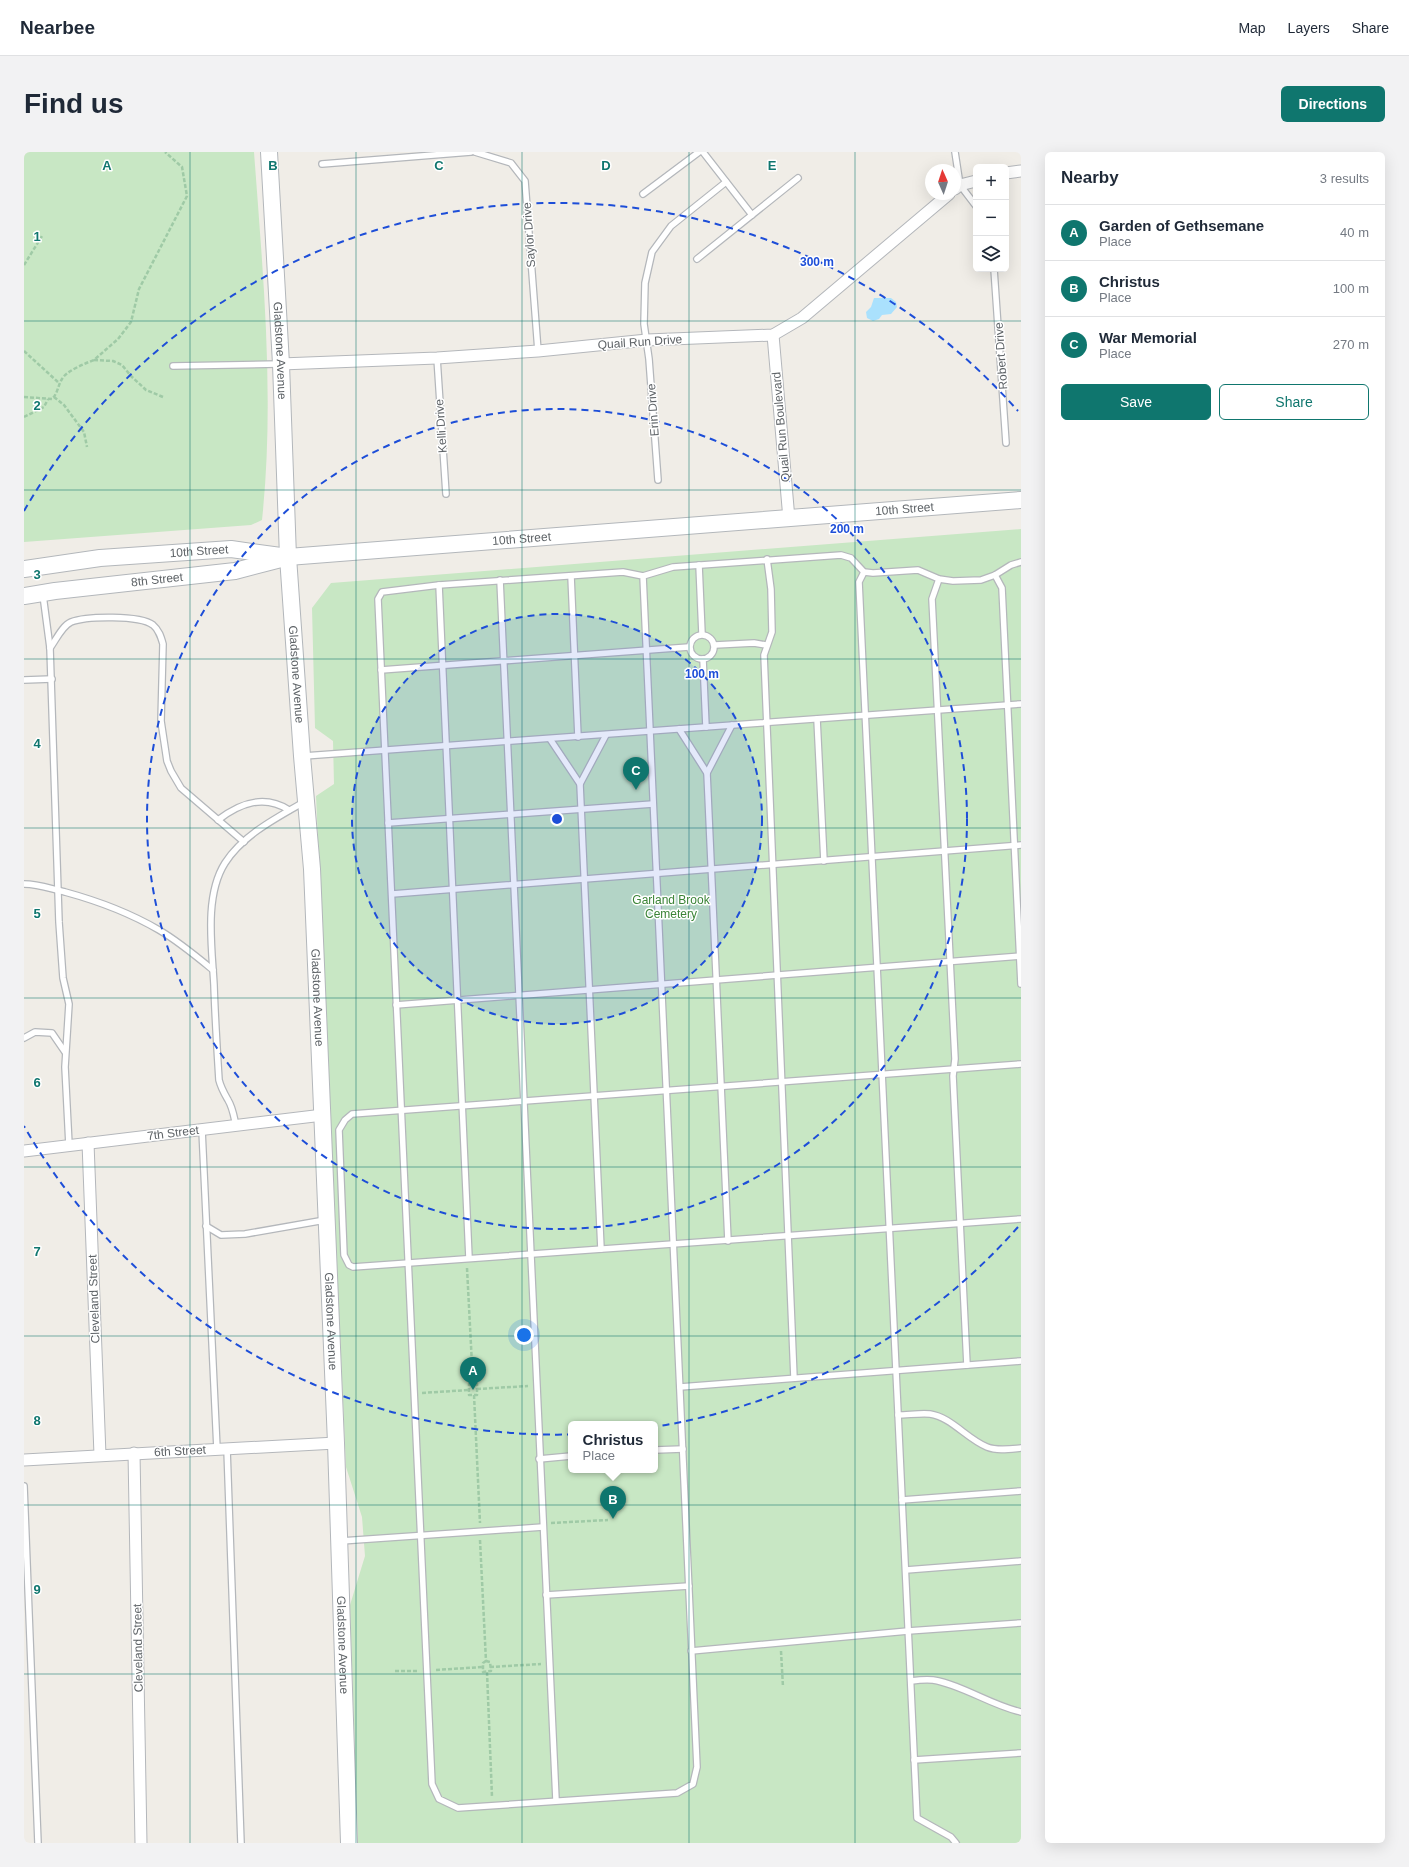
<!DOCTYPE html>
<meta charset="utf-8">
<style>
:root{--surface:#fff;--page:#f2f2f3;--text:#1f2937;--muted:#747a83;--line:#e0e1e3;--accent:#0f766e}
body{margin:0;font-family:Arial,sans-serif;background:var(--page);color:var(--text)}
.controls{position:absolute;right:12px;top:12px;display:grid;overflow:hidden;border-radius:6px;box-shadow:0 4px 16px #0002}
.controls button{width:36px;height:36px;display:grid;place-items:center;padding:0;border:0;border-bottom:1px solid var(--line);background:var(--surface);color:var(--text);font:20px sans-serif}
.compass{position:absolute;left:901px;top:12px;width:36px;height:36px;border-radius:50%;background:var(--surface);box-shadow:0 4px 16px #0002;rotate:357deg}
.you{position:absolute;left:500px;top:1183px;width:14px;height:14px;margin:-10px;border:3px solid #fff;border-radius:50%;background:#1a73e8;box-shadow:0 0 0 6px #1a73e833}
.badge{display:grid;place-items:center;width:26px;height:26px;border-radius:50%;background:var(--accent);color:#fff;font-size:13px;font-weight:700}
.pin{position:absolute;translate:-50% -33px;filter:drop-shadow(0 1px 2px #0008)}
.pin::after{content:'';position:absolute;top:21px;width:14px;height:12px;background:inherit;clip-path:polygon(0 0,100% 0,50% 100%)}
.popup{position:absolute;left:544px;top:1269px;width:90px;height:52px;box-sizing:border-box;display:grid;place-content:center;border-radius:6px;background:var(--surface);filter:drop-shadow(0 1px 3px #0005);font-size:13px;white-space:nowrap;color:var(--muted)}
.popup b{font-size:15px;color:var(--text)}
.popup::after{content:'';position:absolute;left:50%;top:100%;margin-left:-8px;border:8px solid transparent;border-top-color:var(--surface)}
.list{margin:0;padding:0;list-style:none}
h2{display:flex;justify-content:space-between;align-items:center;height:52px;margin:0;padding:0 16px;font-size:17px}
h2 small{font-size:13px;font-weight:400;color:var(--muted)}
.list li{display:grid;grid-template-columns:26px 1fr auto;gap:12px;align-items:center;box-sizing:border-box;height:56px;padding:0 16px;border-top:1px solid var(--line)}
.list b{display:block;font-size:15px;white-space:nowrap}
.list p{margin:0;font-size:13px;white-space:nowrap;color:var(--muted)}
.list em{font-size:13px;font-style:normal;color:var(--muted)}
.actions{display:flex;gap:8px;padding:12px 16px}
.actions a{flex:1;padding:9px 0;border:1px solid var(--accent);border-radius:6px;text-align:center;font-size:14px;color:var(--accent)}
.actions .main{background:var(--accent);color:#fff}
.icon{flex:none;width:22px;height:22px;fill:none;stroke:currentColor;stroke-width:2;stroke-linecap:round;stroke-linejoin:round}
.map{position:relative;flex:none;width:997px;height:1691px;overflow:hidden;border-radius:6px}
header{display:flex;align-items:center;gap:24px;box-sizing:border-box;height:56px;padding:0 20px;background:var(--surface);border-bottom:1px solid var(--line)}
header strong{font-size:19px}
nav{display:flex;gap:22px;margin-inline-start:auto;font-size:14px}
.intro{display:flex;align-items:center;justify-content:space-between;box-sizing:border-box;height:96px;padding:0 24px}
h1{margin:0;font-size:28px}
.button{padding:10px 18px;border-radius:6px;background:var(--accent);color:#fff;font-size:14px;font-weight:700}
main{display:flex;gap:24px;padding:0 24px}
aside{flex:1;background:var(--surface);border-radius:6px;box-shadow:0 4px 16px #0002}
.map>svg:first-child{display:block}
.green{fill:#c8e7c4;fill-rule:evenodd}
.water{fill:#aae1fd}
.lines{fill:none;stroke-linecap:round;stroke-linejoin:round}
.lane-casing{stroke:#b4b7bb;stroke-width:8}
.street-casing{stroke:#b4b7bb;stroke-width:13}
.secondary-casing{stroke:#b3b7bb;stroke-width:18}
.path{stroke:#9fcaa6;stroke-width:2.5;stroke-dasharray:4 2;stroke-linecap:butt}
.lane{stroke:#fff;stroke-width:5.5}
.street{stroke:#fff;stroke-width:11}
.secondary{stroke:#fff;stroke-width:16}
.grid{fill:none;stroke:#0f766e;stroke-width:1;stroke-opacity:0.55}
.ring{fill:none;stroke:#1d4ed8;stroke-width:2;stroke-dasharray:7 5}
.labels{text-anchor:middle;stroke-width:3;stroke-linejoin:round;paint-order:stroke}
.street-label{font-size:12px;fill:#5e6367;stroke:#fff}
.park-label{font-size:12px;fill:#3b8437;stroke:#fff}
.grid-label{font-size:13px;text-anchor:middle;font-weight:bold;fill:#0f766e;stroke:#fff;stroke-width:3;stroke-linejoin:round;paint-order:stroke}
.centre{fill:#1d4ed8;stroke:#fff;stroke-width:2}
.ring-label{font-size:12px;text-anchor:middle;font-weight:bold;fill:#1d4ed8;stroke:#fff;stroke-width:3;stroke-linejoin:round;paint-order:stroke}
</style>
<header>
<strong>Nearbee</strong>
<nav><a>Map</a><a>Layers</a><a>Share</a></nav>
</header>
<div class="intro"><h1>Find us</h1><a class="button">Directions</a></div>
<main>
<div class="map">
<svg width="997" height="1691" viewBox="0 0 997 1691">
<rect width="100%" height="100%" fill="#f0ede7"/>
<g class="green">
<path d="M0,0H230C239,122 251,246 238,368L227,373L0,390Z"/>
<path d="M997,377V1691H334L326,1453L341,1404L338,1365L322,1315L292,644L310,632L309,589L291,576L288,456L307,431ZM547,1272H631V1318H547Z"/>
</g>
<polygon class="water" points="850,146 867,146 872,150 873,155 867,162 858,163 855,167 849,169 843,166 842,160 847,155"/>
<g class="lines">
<defs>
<g id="lane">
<polyline points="451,0 487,11 501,29 514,199"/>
<polyline points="679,0 728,63"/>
<polyline points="931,0 936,33 952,54"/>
<polyline points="298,12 447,0"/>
<polyline points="619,42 675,0"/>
<polyline points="673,107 774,26"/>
<polyline points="970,117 982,291"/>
<polyline points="413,206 422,342"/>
<polyline points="149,214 255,212"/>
<polyline points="634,328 625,207 620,172 621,131 628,100 647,74 702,30"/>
<polyline points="743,407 747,437 748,480 740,503 770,1226"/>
<polyline points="675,413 678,482"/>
<polyline points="840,420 835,430 893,1666 927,1685 932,1691"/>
<polyline points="971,423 978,436 997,832"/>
<polyline points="547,424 554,585"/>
<polyline points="619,424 673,1615 669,1632 653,1641 434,1656 415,1647 408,1632 354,447 358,440 415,433 599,420 619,424 649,415 817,403 827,406 840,420 849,421 894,418 915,427 929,429 957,428 971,423 987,413 997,410"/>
<polyline points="915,427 908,447 931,907 929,924 943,1213"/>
<polyline points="476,428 532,1648"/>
<polyline points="415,433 445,1106"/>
<polyline points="19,443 26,496 35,770 39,826 45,852 41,915 45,993"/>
<circle cx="678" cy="495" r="12"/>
<polyline points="691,493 730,491 742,493"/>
<path d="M26,496C32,488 38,474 47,470C62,464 116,463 129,473C135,478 137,485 139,492L137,569L143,609L147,619L157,636L220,690"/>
<polyline points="679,507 682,575"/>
<polyline points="357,518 665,495"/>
<polyline points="0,528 28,527"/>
<polyline points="793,567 800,709"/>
<polyline points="655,577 683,621"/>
<polyline points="526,587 556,632"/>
<polyline points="280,604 997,552"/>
<path d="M194,668C216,651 240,642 265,658"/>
<polyline points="364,671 629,652"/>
<path d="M0,732C15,732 27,737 41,740C74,749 106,761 135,778C154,789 172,804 189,818"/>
<polyline points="368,742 997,693"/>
<polyline points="372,853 997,804"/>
<polyline points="0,886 11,880 28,881 41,900"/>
<polyline points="997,912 328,962 321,968 315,978 320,1103 325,1113 329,1115 997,1067"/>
<path d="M212,974C210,965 209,956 204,948C200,941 197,936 195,928C193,896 191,865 190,833C188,796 180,744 201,711C219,683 252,666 280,650"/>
<polyline points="178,978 193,1297"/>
<polyline points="182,1074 197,1083 221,1082 301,1068"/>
<polyline points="704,1089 683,621 708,573"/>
<polyline points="577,1097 556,632 582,583"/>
<polyline points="656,1235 997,1209"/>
<path d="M874,1263C884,1263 896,1261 906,1262C927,1265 943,1287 963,1295C973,1299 986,1297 997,1296"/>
<polyline points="203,1297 217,1691"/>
<polyline points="631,1298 659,1297"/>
<polyline points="515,1307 547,1304"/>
<polyline points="0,1334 14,1691"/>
<polyline points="878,1348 997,1339"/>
<polyline points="317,1389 519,1375"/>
<polyline points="882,1418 997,1409"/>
<polyline points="522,1443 665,1434"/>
<polyline points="667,1499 884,1479 997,1471"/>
<path d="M887,1529C894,1528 902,1527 909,1528C939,1533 966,1553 997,1560"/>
<polyline points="890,1608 997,1601"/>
</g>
<g id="street">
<polyline points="982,21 997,19"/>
<polyline points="931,37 936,33 952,29"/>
<polyline points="749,183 765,367"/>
<polyline points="257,212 413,206 514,199 623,188 749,183 778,166 925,42"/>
<polyline points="64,991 76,1303"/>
<polyline points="0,999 299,963"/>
<polyline points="110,1301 117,1691"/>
<polyline points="0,1308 312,1291"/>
</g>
<g id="secondary">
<path id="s1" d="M245,0L257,212L264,405L278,604L288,717L312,1291L325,1691"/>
<path id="s2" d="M0,417L76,406L207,397L264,405L997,348"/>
<path id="s3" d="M0,444L31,439L211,419L257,407"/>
</g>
</defs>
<use href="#lane" class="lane-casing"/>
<use href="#street" class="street-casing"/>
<use href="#secondary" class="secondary-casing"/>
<g class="path">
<polyline points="0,113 18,84"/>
<polyline points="0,199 35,231"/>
<path d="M0,245L28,247C34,241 34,233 38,227C42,219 62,211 70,208"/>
<polyline points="30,245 40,253 60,280 63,295"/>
<polyline points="139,245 122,238 107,224 98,213 89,209 70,208 94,187 107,170 115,137 163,44 158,15 141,0"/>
<polyline points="0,265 20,255 24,247"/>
<polyline points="443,1116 449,1232"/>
<rect x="445" y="1232" width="8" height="11"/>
<polyline points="453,1237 504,1234"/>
<polyline points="398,1241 445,1238"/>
<polyline points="450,1243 456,1371"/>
<polyline points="527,1371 584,1368"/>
<polyline points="456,1388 462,1509"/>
<polyline points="757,1499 759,1535"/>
<polygon points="462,1509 466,1510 467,1519 459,1520 459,1511"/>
<polyline points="466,1515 517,1512"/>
<polyline points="412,1518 459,1515"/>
<polyline points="371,1519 395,1519"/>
<polyline points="463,1520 468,1645"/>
</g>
<use href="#lane" class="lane"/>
<use href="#street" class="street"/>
<use href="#secondary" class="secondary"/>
</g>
<path class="grid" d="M166,0V1691M332,0V1691M498,0V1691M665,0V1691M831,0V1691M0,169H997M0,338H997M0,507H997M0,676H997M0,846H997M0,1015H997M0,1184H997M0,1353H997M0,1522H997"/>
<circle cx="533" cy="667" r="205" fill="#1d4ed8" fill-opacity=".12"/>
<g class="ring">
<circle cx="533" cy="667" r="205"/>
<circle cx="533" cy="667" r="410"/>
<path d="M994 1075A615 615 0 0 1 0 974M0 359A615 615 0 0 1 994 259"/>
</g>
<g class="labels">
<g class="street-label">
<text transform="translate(505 83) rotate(-94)" y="4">Saylor Drive</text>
<text transform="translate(616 190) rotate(-4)" y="4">Quail Run Drive</text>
<text dy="4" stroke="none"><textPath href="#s1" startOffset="199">Gladstone Avenue</textPath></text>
<text transform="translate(977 204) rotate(-94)" y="4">Robert Drive</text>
<text transform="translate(629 258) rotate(-94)" y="4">Erin Drive</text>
<text transform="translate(417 274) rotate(-94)" y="4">Kelli Drive</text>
<text transform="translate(757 275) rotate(-95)" y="4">Quail Run Boulevard</text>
<text dy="4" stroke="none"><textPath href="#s2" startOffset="884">10th Street</textPath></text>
<text dy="4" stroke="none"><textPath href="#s2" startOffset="500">10th Street</textPath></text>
<text dy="4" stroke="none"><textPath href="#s2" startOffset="176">10th Street</textPath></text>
<text dy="4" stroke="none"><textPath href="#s3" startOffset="134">8th Street</textPath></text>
<text dy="4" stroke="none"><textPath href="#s1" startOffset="523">Gladstone Avenue</textPath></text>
<text dy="4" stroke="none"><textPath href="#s1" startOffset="847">Gladstone Avenue</textPath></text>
<text transform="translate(149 981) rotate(-7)" y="4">7th Street</text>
<text transform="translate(70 1147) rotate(-92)" y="4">Cleveland Street</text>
<text dy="4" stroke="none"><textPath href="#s1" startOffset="1171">Gladstone Avenue</textPath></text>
<text transform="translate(156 1299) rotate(-3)" y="4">6th Street</text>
<text dy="4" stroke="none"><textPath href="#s1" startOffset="1495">Gladstone Avenue</textPath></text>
<text transform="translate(114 1496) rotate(-91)" y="4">Cleveland Street</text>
</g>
<g class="park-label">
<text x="647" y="752">Garland Brook<tspan x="647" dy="14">Cemetery</tspan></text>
</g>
</g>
<g class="grid-label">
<text x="83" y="18">A</text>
<text x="249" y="18">B</text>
<text x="415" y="18">C</text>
<text x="582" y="18">D</text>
<text x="748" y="18">E</text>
<text x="13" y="89">1</text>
<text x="13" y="258">2</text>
<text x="13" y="427">3</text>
<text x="13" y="596">4</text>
<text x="13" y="766">5</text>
<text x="13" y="935">6</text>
<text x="13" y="1104">7</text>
<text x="13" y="1273">8</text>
<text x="13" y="1442">9</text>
</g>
<circle cx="533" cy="667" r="6" class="centre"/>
<g class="ring-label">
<text x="793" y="114">300 m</text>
<text x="823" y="381">200 m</text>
<text x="678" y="526">100 m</text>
</g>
</svg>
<div class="controls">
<button>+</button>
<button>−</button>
<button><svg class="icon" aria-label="layers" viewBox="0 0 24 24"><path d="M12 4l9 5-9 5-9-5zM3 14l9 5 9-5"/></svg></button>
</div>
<svg class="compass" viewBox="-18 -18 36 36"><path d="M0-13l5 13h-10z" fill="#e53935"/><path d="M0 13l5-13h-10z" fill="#747a83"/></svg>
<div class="you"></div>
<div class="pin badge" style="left:449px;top:1238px">A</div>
<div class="pin badge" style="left:589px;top:1367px">B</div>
<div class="popup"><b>Christus</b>Place</div>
<div class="pin badge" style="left:612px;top:638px">C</div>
</div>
<aside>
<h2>Nearby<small>3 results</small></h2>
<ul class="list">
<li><span class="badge">A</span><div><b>Garden of Gethsemane</b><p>Place</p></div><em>40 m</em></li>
<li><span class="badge">B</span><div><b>Christus</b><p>Place</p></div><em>100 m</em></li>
<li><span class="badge">C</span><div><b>War Memorial</b><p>Place</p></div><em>270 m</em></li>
</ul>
<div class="actions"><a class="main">Save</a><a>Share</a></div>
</aside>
</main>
